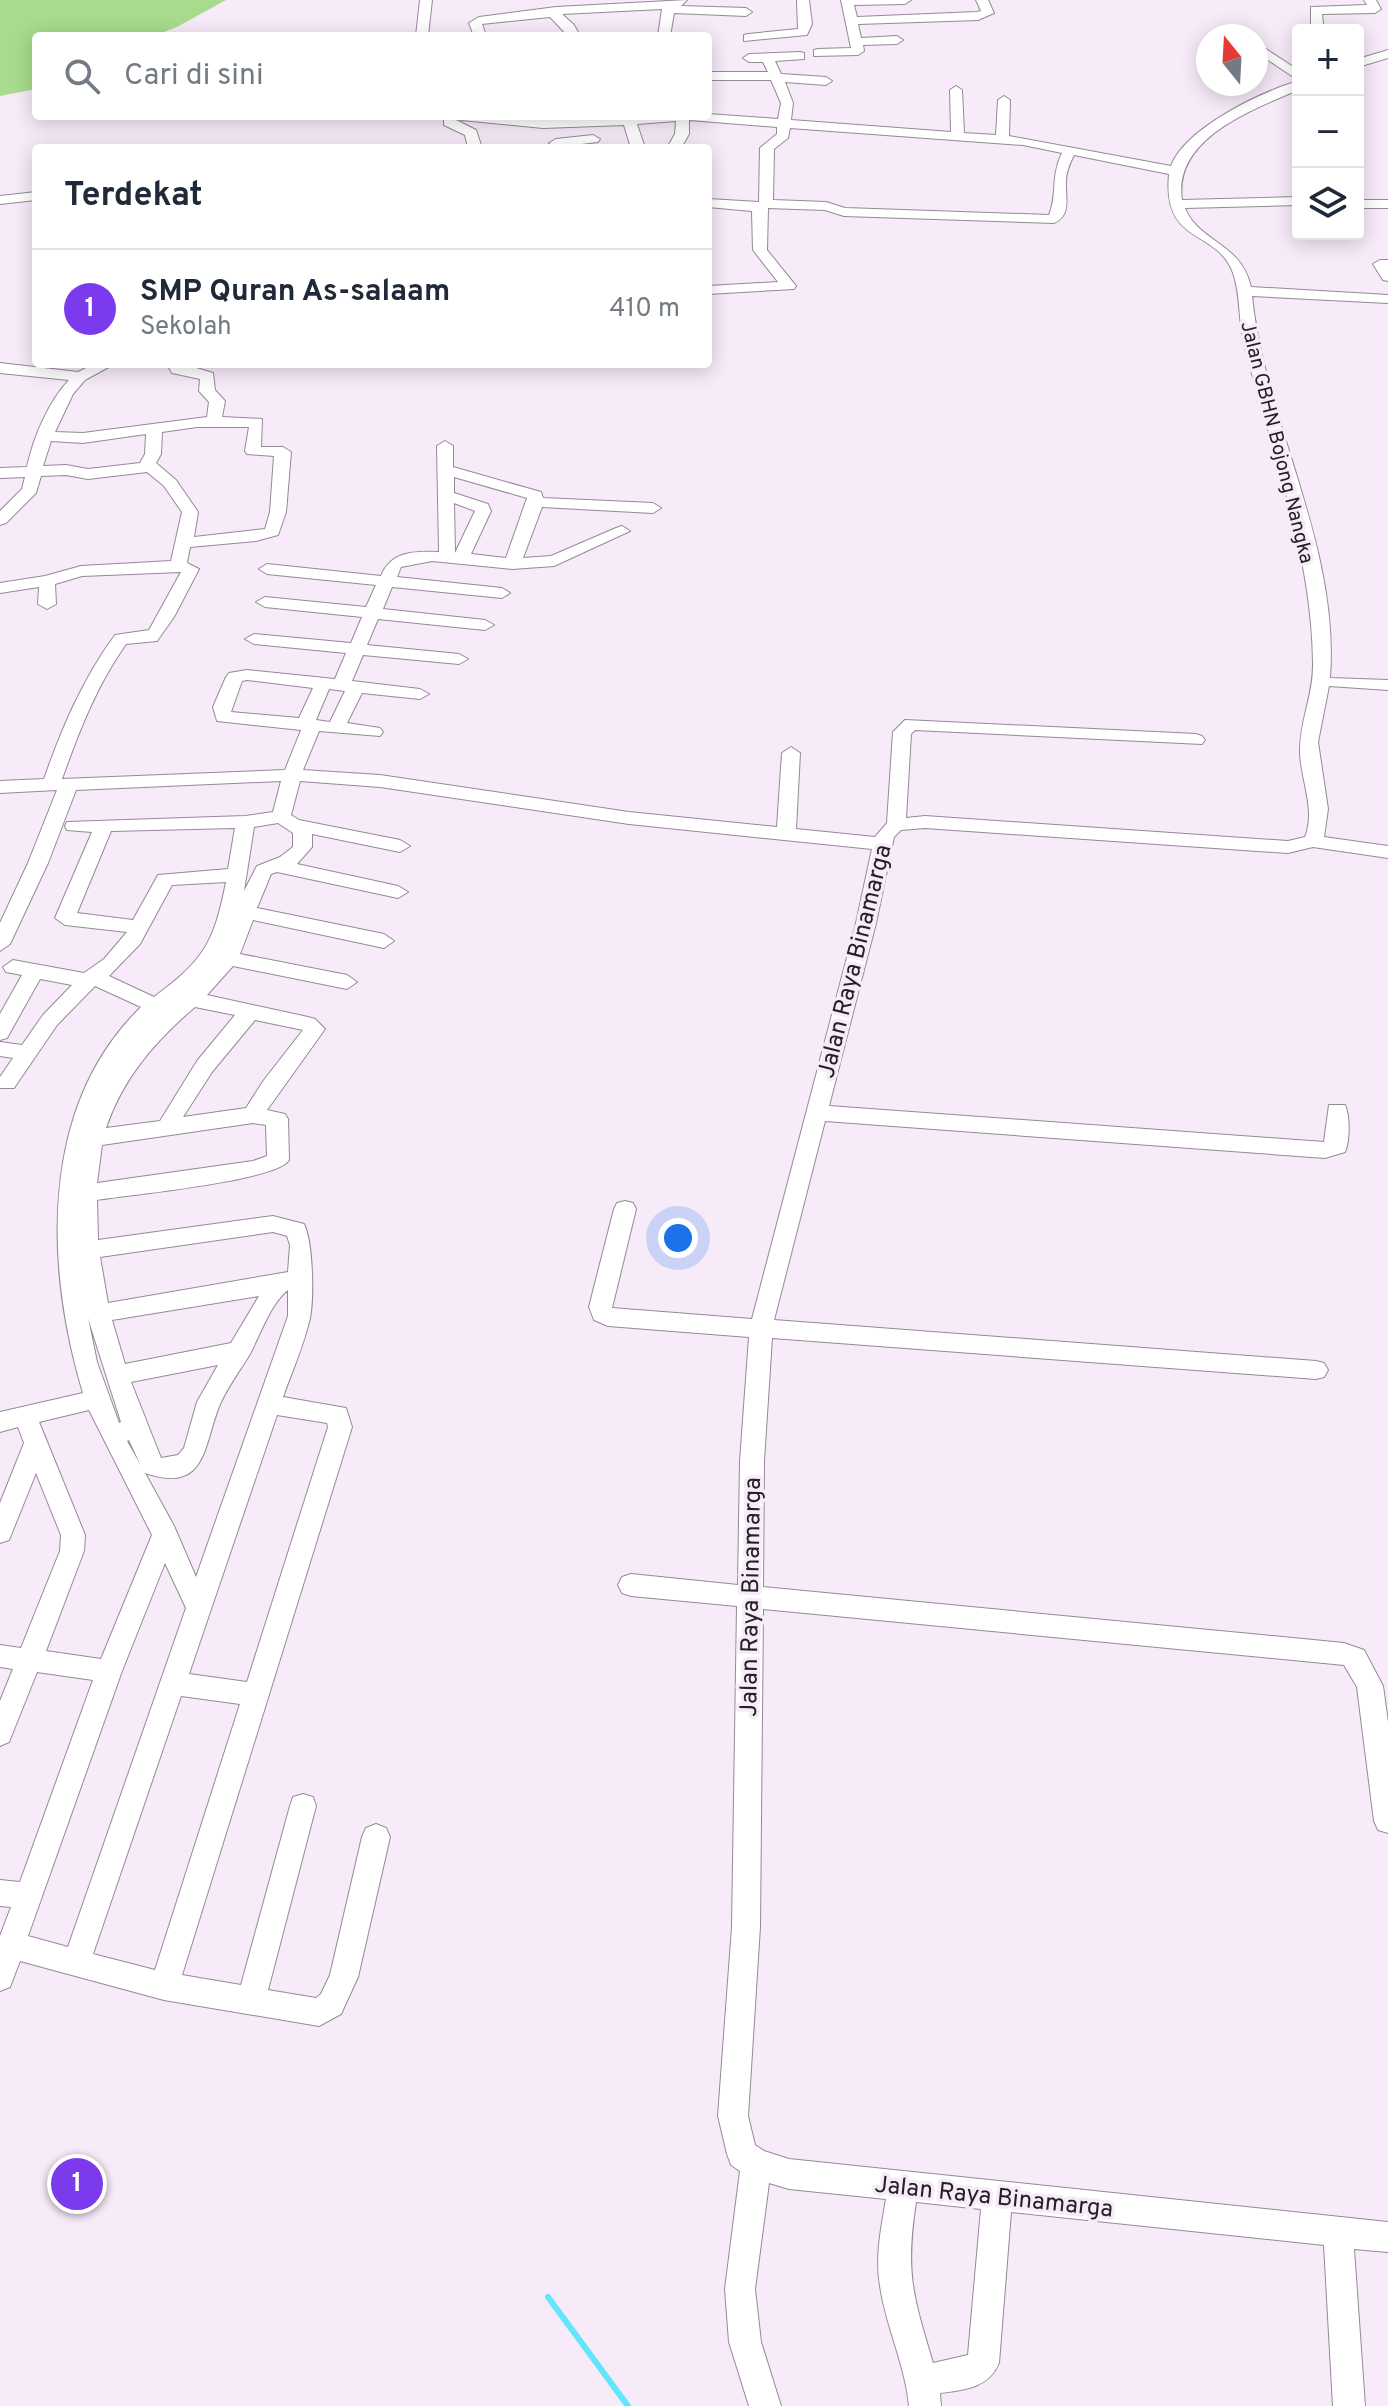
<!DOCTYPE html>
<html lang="id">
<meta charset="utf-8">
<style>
:root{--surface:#fff;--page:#f6f6f7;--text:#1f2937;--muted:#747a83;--line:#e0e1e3;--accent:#7c3aed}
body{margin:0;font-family:Overpass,sans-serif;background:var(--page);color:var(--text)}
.controls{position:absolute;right:24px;top:24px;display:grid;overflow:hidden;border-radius:8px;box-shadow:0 4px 20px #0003}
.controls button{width:72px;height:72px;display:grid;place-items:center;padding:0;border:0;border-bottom:2px solid var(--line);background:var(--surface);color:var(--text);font:40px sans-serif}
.compass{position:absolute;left:1196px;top:24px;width:72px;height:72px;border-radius:50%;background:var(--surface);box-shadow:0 4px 20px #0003;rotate:342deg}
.you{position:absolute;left:678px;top:1238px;width:28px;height:28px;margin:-20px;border:6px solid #fff;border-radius:50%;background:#1a73e8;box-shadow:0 0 0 12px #1a73e833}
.badge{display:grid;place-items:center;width:52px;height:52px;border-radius:50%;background:var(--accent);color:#fff;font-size:26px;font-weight:700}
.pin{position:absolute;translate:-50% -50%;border:4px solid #fff;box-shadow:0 2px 8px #0006}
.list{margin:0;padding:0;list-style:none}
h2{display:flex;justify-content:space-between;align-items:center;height:104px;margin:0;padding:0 32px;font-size:34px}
h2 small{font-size:26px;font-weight:400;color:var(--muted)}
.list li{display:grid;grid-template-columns:52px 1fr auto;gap:24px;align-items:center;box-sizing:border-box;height:120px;padding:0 32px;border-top:2px solid var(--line)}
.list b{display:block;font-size:30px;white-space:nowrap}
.list p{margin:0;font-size:26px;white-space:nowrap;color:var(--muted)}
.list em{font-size:26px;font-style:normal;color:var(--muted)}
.icon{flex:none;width:44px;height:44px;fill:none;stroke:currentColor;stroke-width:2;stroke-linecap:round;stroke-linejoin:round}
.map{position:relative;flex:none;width:1388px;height:2406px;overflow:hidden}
.search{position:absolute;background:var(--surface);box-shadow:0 4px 20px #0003;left:32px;top:32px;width:680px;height:88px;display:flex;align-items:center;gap:20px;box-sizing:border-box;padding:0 28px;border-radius:8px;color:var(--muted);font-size:30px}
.panel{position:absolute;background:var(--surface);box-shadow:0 4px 20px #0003;left:32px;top:144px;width:680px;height:224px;border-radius:8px}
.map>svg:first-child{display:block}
.green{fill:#a8db8e}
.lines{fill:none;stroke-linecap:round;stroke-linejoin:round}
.stream{stroke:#61e6fc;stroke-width:6}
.minor-casing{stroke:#958997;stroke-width:2}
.minor{fill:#fff;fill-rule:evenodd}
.labels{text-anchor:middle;stroke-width:7;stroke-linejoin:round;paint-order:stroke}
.far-street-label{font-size:20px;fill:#252025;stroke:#f7eaf9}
.street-label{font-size:24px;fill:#252025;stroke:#f7eaf9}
</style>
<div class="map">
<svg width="1388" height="2406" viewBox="0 0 1388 2406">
<rect width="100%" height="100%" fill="#f7eaf9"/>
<polygon class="green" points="0,0 226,0 177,27 153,36 36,36 36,89 0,96"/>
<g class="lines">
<polyline class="stream" points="548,2297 628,2406"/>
<defs>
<g id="minor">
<polygon points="420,0 432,0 428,36 416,36"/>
<polygon points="687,0 681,6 746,8 752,12 746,16 674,13 670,36 658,36 662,9 562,14 574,25 580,36 568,36 550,17 482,24 486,36 474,36 469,23 479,17 556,7"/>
<polygon points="797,0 809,0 812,24 807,35 744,41 744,35 748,34 798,29"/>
<polygon points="841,0 911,0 905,4 854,5 857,17 977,12 981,11 976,0 988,0 994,13 978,20 858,24 861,38 897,36 903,40 897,44 863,45 864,51 858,55 814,56 814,50 818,49 851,48"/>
<polygon points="1364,0 1376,0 1381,9 1375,13 1322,14 1323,24 1328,30 1315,30 1311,25 1311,7 1367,5"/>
<polygon points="1266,49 1298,70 1298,80 1262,56 1262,50"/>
<polygon points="1388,50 1388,58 1358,67 1358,59"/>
<path d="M800,52L804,53V59L775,61L781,74L826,77L832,81L826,85L785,82L793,103L791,120L951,132L950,90L956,86L962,90L964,133L996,135L998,100L1004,96L1010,100L1009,136L1171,166C1185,128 1261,92 1298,81V90C1252,110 1173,138 1182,200L1298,197V205L1185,208C1199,243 1241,242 1251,287L1388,295V303L1252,296C1265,424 1340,545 1330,678L1388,680V690L1329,686L1318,742L1328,809L1324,837L1388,846V858L1313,847L1288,853L925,828L901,830L894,837L876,923L829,1106L1324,1142L1329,1105H1345C1350,1116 1350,1140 1345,1152L1325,1158L825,1121L774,1320L1316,1361L1324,1363L1328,1370L1324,1377L1316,1379L772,1338L764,1461L763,1587L1344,1643L1364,1650L1383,1686L1388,1722V1833L1378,1830L1374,1821L1357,1687L1344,1665L763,1609L760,1927L748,2116L755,2145L764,2151L789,2159L1388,2222V2252L1354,2249L1365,2406H1333L1324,2245L1011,2212L999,2363C989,2388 964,2390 940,2393L941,2406H909C905,2364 886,2327 880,2286C875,2257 881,2228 886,2199L789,2189L769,2183L755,2289L761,2342L781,2406H749L729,2342L725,2289L740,2171L731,2165L727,2154L718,2116L732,1927L737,1606L631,1596L622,1593L618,1585L622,1577L631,1574L738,1585L740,1461L749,1337L608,1326L594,1320L589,1307L614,1209L617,1203L625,1201L633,1203L636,1209L612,1308L752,1319L856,923L872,849L629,824L380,787L300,781L291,815L299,820L400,840L410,846L400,852L312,834V847L297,864L398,886L408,892L398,898L277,872L271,874L257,908L384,934L394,941L384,948L253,920L240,954L347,975L357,982L347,989L233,966L207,995L308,1017L315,1019L325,1029L267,1110L285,1114L288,1119L289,1160C277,1181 128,1195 97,1200L98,1240L273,1216L304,1224C313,1242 314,1298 310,1318C304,1345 292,1371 283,1397L346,1408L352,1427L182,1975L241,1985L290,1806L293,1797L303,1794L313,1797L316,1806L268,1990L316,1998L321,1994L330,1975L362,1837L366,1828L376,1824L386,1828L390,1837L358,1977L341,2014L319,2026L164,2000L20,1961L10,1987L0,1991V1936L11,1907L0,1906V1880L20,1882L93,1680L37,1672L9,1742L0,1746V1701L13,1669L0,1667V1645L21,1648L60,1551L61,1535L36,1473L9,1540L0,1543V1503L24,1443L18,1427L0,1432V1412L83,1393C45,1266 39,1106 141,1007L95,986L57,1025L14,1088H0V1077L13,1058L0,1056V1042L22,1045L43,1015L72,985L40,979L7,1038L0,1040V1014L22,975L6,972L3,967L13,960L84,973L104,959L127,932L65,925L55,918L92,832L67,830L65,826L67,822L245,816L273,812L281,781L76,790L48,863L10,944L0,951V923L28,863L57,790L0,793V781L44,779C62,728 82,680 115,635L149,630L181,572L82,576L55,584L56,604L47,609L38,604L39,587L0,593V583L45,576L81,566L171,561L182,512L164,486L147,472L88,479L66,475L41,476L36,493L6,523L0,525V511L22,489L25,477L0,478V468L27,467C33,439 48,402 69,380L0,373V363L78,372L94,364H114L85,380L73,394L55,432L83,433L207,417L209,402L199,391L200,379L172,373L167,364H183L213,373L215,390L225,401L222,417L262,419L261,447H283L291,452L286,512L278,535L256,541L190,547L187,563L199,569L174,617L157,641L126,644C97,685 79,731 62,779L285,770L301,730L217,721L213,707L226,677L229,673L247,670L335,679L346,653L254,644L245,639L254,634L351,643L362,617L265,607L256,602L265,597L366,607L376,585L267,574L259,569L267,564L381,576C391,551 414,551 439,552L437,446L445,441L453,446V467L541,492L543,498L653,503L661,508L653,513L542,507L523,558L551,556L616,528L622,526L630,531L554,566L512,569L432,561L401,567L397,577L502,588L510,593L502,598L392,587L383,609L485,620L494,625L485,630L378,619L367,645L459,654L468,659L459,664L363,655L352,681L420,689L429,694L420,699L362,693L347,723L380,728L383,732L380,736L319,731L303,770L380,775L629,812L777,827L782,753L791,747L800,753L796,829L875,837L887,823L893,732L905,720L1196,734L1202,736L1205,740L1202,744L915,730L911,734L906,818L925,816L1288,841L1305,837C1316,810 1301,781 1300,753C1299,722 1314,694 1313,663C1312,553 1271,449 1244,344C1238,320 1241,295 1233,273C1217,228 1162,246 1169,174L1074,155C1070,163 1066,172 1066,181C1065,197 1072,215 1054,223L844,216L825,210L768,208L767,250L796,286L794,289L708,294V286L778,282L753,250L752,211L708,207V199L759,202L760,148L777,134V127L689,120V134L681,148H667L675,134L676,121L637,124L645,148H631L624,125L543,128L461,120L455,116L572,120L708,114L778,119L781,103L771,80H708V72H768L763,62H749L743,58L749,54ZM790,128L1023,145L1062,153C1050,178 1058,193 1049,215L845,208L826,202L773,200L774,149L788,138ZM197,427H249L245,451L247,454L274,456L270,512L265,529L194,537L198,512L176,480L156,463L161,454L162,432ZM146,434L145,454L140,463L88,469L66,465L43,466L51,441L83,443ZM454,477L527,498L506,558L471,554L491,511L488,504L454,493ZM454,503L475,511L455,553ZM247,680L313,688L299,718L231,712L242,681ZM329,689L345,691L330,722L316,720ZM278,823L293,833V847L280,857L257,866L244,891L254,827ZM235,828L228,869L158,875L133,920L77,913L111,831ZM226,882C214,943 204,960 154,997L109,976L140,944L172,885ZM195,1007L235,1015L197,1061L160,1121L106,1128C123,1078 155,1041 195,1007ZM255,1020L303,1030L264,1080L246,1108L183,1117L212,1072ZM253,1123L266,1125L267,1156L253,1161L97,1183L102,1145ZM273,1232L287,1236L290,1245L288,1272L108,1303L100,1257ZM288,1290V1316L196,1577L174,1526L145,1473C209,1495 203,1442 221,1402C229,1385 241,1369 250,1354C260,1335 271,1303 288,1290ZM259,1296L231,1343L125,1364L112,1320ZM88,1318L121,1422L119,1423L97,1362ZM218,1365L197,1402L184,1448L178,1455L161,1458L131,1382ZM89,1410L152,1535L101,1659L46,1651L84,1551L85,1535L39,1422ZM277,1415L327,1423L328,1427L247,1682L189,1674ZM129,1440L141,1466L127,1441ZM165,1563L186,1608L68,1947L28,1936L122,1671ZM181,1696L240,1704L155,1970L93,1954ZM916,2202L981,2209L968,2355L933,2363C913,2295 905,2274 916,2202Z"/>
<polygon points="444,119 454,119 476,130 482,148 468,148 465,135 444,125"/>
<polygon points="593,135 600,139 598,142 556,147 549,143 556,139"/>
<polygon points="36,192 36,200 0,204 0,196"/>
<rect x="1358" y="200" width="30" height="8"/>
<polygon points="1380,260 1388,260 1388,281 1383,280 1373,264"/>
</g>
</defs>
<use href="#minor" class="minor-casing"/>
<use href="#minor" class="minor"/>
</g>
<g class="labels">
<g class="far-street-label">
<text transform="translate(1278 442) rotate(76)" y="7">Jalan GBHN Bojong Nangka</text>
</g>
<g class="street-label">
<text transform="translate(854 961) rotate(-76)" y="8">Jalan Raya Binamarga</text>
<text transform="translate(750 1597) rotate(-89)" y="8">Jalan Raya Binamarga</text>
<text transform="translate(994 2196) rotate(6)" y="8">Jalan Raya Binamarga</text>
</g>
</g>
</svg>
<div class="controls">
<button>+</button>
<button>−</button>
<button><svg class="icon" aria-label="layers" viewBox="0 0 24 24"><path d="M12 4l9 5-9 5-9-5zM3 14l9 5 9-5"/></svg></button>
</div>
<svg class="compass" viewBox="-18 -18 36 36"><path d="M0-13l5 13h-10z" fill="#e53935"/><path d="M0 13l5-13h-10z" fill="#747a83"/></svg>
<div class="you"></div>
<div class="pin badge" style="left:77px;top:2184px">1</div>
<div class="search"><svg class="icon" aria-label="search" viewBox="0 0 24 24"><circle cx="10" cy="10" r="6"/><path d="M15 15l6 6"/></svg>Cari di sini</div>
<section class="panel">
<h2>Terdekat<small></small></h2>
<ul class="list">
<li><span class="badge">1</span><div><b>SMP Quran As-salaam</b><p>Sekolah</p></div><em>410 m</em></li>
</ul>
</section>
</div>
